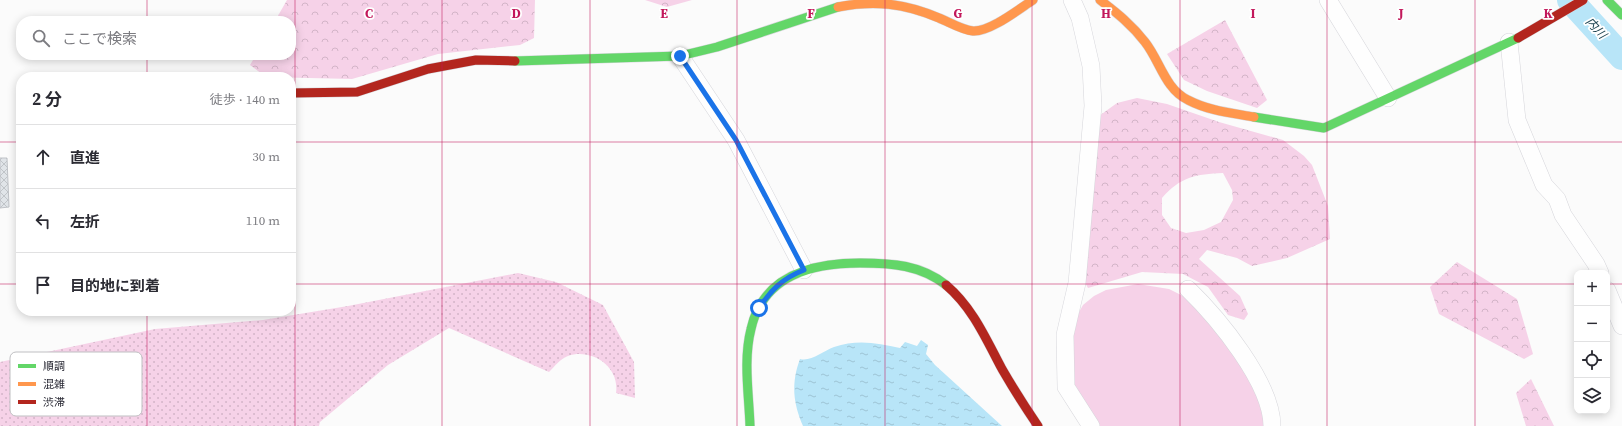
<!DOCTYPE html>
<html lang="ja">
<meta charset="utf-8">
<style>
:root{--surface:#fff;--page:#f7f7f7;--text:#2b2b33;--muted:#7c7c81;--line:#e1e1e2}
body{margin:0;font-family:"Source Serif 4","Noto Sans JP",serif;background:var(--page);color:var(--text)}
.controls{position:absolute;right:12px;bottom:12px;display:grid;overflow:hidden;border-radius:8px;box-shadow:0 2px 10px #0003}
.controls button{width:36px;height:36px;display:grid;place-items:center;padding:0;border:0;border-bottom:1px solid var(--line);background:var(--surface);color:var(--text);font:20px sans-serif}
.stop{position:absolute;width:12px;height:12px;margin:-9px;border:3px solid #1a73e8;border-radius:50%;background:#fff}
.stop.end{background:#1a73e8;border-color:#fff;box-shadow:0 1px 4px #0008}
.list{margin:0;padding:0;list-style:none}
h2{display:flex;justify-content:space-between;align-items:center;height:52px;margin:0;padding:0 16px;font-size:17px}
h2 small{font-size:13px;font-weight:400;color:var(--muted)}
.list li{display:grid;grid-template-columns:26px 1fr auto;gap:12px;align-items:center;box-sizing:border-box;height:64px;padding:0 16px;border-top:1px solid var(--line)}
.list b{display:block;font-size:15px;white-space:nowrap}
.list em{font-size:13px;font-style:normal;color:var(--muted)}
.icon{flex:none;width:22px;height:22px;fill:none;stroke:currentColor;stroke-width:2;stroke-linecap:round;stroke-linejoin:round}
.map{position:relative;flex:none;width:1622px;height:426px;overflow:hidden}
.search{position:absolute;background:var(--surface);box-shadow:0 2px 10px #0003;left:16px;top:16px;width:280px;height:44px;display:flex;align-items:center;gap:10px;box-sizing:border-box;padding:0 14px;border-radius:16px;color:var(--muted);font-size:15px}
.panel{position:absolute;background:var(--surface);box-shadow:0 2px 10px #0003;left:16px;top:72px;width:280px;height:244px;border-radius:16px}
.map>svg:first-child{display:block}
.grass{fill:url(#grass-dots)}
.forest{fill:url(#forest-crowns);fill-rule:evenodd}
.pitch{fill:#f6d2e8}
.water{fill:url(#water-ripples)}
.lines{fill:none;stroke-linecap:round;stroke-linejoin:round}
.river{stroke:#b8e5f8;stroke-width:26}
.building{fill:url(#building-cross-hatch);stroke:#bfc2c7}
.street-casing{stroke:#d6d6db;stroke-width:18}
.fast-casing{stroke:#d6d6db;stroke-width:10}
.slow-casing{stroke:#d6d6db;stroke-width:10}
.jam-casing{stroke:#d6d6db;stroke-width:10}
.street{stroke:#fefefe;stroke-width:17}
.fast{stroke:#63d668;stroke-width:9}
.slow{stroke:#ff974d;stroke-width:9}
.jam{stroke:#b3261e;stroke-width:9}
.route{stroke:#1a73e8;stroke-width:5}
.grid{fill:none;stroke:#c2185b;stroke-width:1;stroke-opacity:0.55}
.labels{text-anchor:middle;stroke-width:3.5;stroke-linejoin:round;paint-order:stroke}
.water-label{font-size:12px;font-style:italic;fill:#173e4c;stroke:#fff}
.key{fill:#fff;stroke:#bfbfc2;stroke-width:1}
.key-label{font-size:11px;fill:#292934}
.grid-label{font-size:13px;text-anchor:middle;font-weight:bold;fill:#c2185b;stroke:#fff;stroke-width:3.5;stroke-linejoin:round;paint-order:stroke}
</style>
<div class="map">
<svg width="1622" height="426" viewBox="0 0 1622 426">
<defs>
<pattern id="grass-dots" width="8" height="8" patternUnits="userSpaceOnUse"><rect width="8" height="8" fill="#f6d2e8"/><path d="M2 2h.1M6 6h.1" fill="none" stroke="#d3b4c8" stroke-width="1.8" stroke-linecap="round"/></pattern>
<pattern id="forest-crowns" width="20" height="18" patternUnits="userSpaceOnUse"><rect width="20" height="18" fill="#f6d2e8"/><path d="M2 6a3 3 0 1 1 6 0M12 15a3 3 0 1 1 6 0" fill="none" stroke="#d3b4c8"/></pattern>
<pattern id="water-ripples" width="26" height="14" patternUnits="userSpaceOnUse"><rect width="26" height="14" fill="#b8e5f8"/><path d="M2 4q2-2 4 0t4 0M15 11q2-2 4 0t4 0" fill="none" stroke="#9ec4d5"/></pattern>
<pattern id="building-cross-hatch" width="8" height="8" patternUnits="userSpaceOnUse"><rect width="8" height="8" fill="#e0e4e8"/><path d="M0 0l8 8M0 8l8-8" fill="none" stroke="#c0c4c8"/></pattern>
</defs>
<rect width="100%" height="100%" fill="#fbfbfb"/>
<path class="grass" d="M518,273L556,282L603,305L634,362L635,398L616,393C620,366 591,348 568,356C560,359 555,366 549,372L449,328L388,365L320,422L319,426H0V362L155,329L263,320L348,306Z"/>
<g class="forest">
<polygon points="287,0 535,0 534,38 520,45 438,54 352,79 266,77 250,65 256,55 291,55 291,21 275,21"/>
<polygon points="645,0 692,0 667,7"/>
<polygon points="1225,20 1267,100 1257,108 1207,91 1184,80 1167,54"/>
<path d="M1137,98L1167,104L1219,122L1283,140L1304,156L1312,165L1328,206L1330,239L1287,258L1252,266L1237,258L1207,250L1199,259L1240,296L1248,314L1244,320L1228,315L1208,287L1183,274L1142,272L1088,288L1082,277L1099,116L1117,103ZM1223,173L1232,190L1233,200L1221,222L1204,230L1186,233L1171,228L1162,215V198C1180,177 1196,174 1223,173Z"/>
<polygon points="1457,262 1517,299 1533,354 1524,359 1439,314 1430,287"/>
<polygon points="1531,379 1554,426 1526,426 1516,393"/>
</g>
<polygon class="pitch" points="1138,284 1169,289 1183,296 1200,310 1224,341 1262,398 1267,426 1096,426 1070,384 1075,319 1083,305 1094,296 1106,290"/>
<path class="water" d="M921,340L928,345L926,354L935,365L1002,426H803C793,403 791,383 800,359C811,362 823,351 834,347C857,339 878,343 900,348L905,342L917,346Z"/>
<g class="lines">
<polyline class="river" points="1570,0 1622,57"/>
</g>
<polygon class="building" points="0,158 7,158 9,207 0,208"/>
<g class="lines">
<defs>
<g id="street">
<polyline points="1072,0 1080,18 1091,66 1093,106 1077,283 1065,335 1066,387 1091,426"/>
<polyline points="1328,0 1388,98"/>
<polyline points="1509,42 1517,120 1544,185 1557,199 1563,215 1596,264 1600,273"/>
<polyline points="680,56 736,140 804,270"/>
<path d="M1188,289C1218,318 1272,383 1272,426"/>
<polyline points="1607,290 1622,326"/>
</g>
<g id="fast">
<polyline points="1607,0 1622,15"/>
<polyline points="515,61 680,56 717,47 838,7"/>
<polyline points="1254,117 1324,128 1518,38"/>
<path d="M750,426C749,395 743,360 751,329C763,275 812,263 860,263C892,263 921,265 946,285"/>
</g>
<g id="slow">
<path d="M1100,0C1117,13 1132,25 1145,42C1160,61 1165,89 1188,100C1209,111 1232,113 1254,117"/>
<path d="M838,7C874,0 904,3 939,18C949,22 962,30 973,31C990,32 1019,9 1033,0"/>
</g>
<g id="jam">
<polyline points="1518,38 1583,0"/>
<polyline points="291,93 357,92 428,69 476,60 515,61"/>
<path d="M946,285C973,308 986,339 1002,369C1013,388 1025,407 1038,426"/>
</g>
</defs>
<use href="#street" class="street-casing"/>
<use href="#fast" class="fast-casing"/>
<use href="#slow" class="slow-casing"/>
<use href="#jam" class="jam-casing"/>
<use href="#street" class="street"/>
<use href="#fast" class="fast"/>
<use href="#slow" class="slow"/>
<use href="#jam" class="jam"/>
</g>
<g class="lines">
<path class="route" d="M680,56L736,140L804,270C783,278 771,290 759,308"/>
</g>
<path class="grid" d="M147,0V21M295,0V426M442,0V426M590,0V426M737,0V426M885,0V426M1032,0V426M1180,0V426M1327,0V426M1475,0V426M147,55V77M0,142H21M291,142H1622M0,284H21M291,284H1577M1607,284H1622M147,311V426"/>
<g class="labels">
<g class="water-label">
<text transform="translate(1596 28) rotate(47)" y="4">内川</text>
</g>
</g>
<rect x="10" y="352" width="132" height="64" rx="6" class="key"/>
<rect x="18" y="364" width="18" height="4" fill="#63d668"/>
<rect x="18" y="382" width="18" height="4" fill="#ff974d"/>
<rect x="18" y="400" width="18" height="4" fill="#b3261e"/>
<g class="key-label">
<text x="43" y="370">順調</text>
<text x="43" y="388">混雑</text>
<text x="43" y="406">渋滞</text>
</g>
<g class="grid-label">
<text x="369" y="18">C</text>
<text x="516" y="18">D</text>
<text x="664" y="18">E</text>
<text x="811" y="18">F</text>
<text x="958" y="18">G</text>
<text x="1106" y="18">H</text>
<text x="1253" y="18">I</text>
<text x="1401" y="18">J</text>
<text x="1548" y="18">K</text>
</g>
</svg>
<div class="controls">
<button>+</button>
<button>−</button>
<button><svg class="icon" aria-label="locate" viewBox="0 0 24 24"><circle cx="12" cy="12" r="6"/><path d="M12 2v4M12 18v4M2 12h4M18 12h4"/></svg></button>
<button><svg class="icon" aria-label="layers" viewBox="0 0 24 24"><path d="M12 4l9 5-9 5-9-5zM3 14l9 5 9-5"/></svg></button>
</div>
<div class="stop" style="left:759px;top:308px"></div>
<div class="stop end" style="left:680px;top:56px"></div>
<div class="search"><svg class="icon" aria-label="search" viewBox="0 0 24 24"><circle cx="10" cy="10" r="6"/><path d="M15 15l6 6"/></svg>ここで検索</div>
<section class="panel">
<h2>2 分<small>徒歩 · 140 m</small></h2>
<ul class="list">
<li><svg class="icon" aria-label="ahead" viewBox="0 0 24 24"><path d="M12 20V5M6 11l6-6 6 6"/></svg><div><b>直進</b></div><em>30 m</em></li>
<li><svg class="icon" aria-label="left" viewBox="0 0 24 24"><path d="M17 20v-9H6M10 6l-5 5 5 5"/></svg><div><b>左折</b></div><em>110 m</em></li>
<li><svg class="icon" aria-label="arrive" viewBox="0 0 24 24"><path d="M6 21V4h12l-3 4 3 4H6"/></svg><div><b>目的地に到着</b></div></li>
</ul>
</section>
</div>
